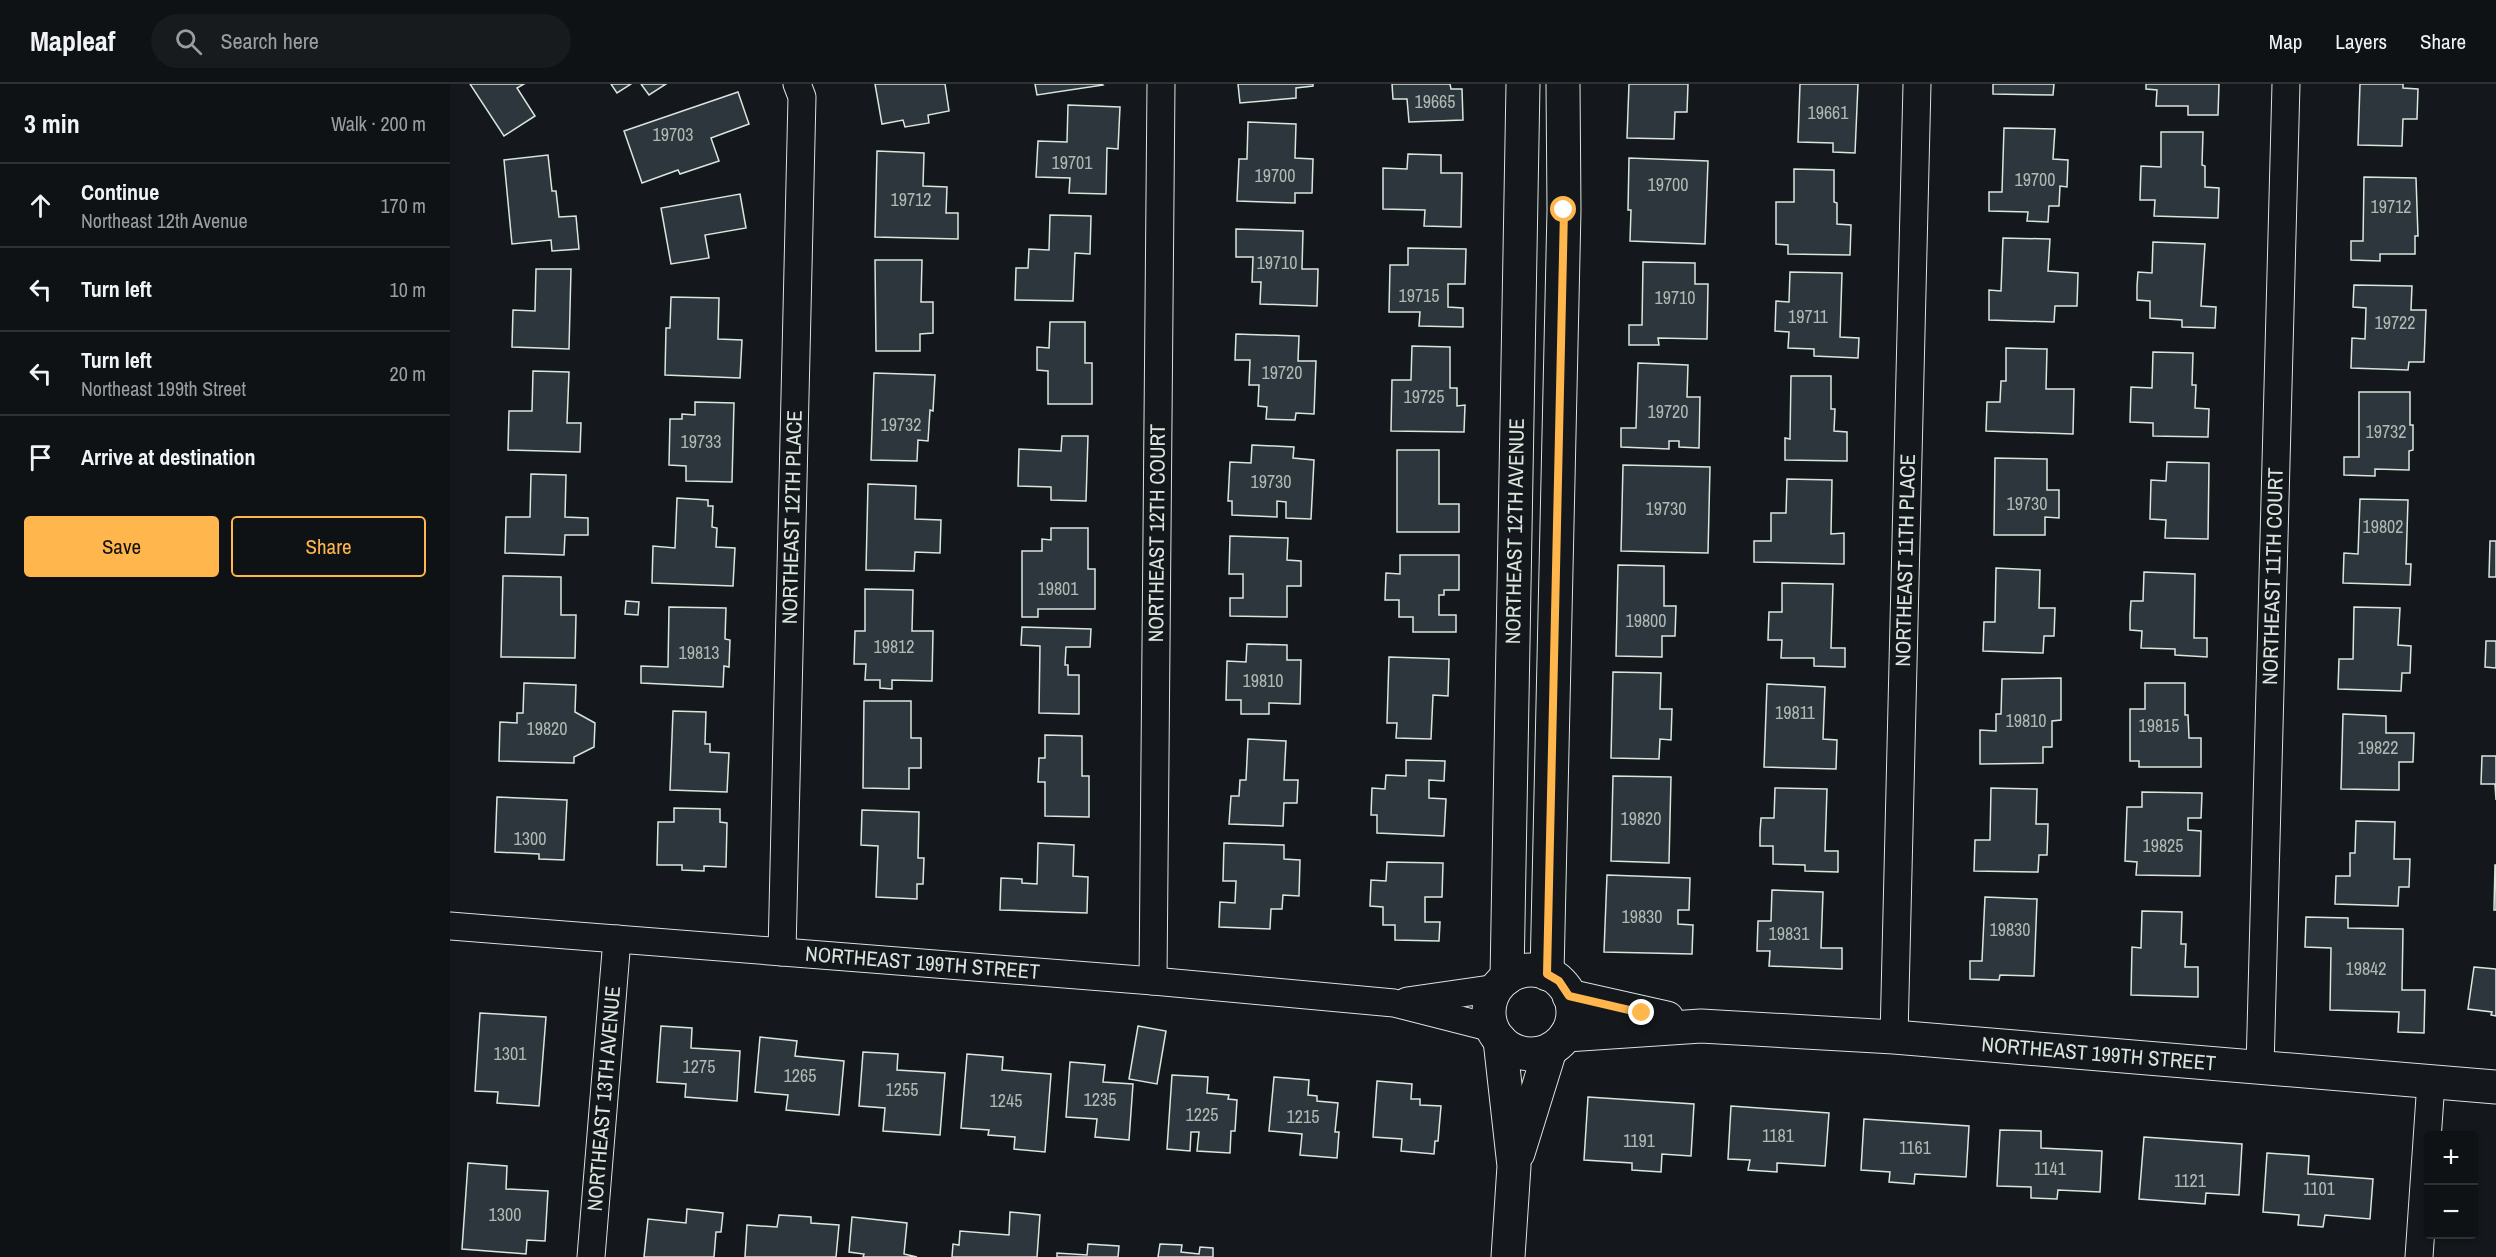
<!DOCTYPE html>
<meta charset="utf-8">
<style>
:root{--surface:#0f1215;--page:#181b1e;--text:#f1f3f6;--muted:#9b9ea0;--line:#2f3234;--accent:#ffb74d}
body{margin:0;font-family:"Archivo Narrow",sans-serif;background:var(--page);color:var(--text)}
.controls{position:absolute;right:18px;bottom:18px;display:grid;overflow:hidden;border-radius:6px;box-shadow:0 2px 4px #0004}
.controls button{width:54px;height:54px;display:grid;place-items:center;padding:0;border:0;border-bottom:2px solid var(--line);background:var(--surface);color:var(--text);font:30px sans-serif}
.stop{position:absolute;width:18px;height:18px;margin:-14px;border:4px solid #ffb74d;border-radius:50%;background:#fff}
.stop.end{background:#ffb74d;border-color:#fff;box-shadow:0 2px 6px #0008}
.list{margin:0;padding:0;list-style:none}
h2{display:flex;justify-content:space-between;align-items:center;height:78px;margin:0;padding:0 24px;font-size:26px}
h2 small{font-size:20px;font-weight:400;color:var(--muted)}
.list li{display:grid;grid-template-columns:39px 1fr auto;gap:18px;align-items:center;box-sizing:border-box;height:84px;padding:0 24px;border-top:2px solid var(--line)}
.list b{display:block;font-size:22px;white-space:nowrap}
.list p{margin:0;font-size:20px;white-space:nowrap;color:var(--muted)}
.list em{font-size:20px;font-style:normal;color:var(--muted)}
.actions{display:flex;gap:12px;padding:18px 24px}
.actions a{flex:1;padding:14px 0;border:2px solid var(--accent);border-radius:6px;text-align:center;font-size:21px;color:var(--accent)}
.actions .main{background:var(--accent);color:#111}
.icon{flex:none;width:33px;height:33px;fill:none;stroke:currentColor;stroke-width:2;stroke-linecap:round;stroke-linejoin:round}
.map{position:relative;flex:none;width:2046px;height:1173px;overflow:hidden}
header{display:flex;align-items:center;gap:36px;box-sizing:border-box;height:84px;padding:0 30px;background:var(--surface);border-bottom:2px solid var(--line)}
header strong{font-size:28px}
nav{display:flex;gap:33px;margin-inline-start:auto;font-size:21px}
.search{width:420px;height:54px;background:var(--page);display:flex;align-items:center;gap:15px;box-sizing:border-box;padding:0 21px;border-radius:33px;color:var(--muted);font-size:22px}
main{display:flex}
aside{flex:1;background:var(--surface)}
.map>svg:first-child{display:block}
.building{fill:#2c363c;stroke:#d8e6dc;stroke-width:1.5}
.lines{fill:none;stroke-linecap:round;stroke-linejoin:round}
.minor-casing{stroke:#d8e6dc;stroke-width:29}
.tertiary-casing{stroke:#d8e6dc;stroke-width:35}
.minor{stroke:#14181c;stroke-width:27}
.tertiary{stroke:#14181c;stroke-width:33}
.route{stroke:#ffb74d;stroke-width:8}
.labels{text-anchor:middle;stroke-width:4.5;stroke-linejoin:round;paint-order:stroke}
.number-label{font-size:18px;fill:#adbab4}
.street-label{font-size:21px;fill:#d8e6dc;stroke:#14181c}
</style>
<header>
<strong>Mapleaf</strong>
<div class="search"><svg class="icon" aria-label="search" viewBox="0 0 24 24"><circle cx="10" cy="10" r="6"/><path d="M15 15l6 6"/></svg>Search here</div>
<nav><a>Map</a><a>Layers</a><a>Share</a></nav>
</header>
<main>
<aside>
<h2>3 min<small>Walk · 200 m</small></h2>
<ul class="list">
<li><svg class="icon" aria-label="ahead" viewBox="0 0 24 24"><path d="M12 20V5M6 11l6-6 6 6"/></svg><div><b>Continue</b><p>Northeast 12th Avenue</p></div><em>170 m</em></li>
<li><svg class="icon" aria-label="left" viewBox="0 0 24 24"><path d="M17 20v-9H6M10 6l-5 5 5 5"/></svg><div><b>Turn left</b></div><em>10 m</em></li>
<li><svg class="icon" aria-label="left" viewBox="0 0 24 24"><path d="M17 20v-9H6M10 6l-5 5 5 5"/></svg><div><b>Turn left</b><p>Northeast 199th Street</p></div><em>20 m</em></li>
<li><svg class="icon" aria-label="arrive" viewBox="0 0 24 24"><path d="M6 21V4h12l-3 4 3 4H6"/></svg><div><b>Arrive at destination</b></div></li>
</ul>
<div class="actions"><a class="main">Save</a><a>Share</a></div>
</aside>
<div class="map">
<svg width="2046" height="1173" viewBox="0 0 2046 1173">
<rect width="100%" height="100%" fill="#14181c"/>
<g class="building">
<polygon points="20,0 74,0 67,4 85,32 54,52"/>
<polygon points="161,0 181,0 167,9"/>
<polygon points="191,0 216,0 199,11"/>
<polygon points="425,0 495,0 499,27 478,31 479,39 455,43 453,36 432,40"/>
<polygon points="585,0 652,0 653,1 587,11"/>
<polygon points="788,0 863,0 863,2 846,4 846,14 790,19"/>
<polygon points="942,0 1000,0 1001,5 1012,5 1013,36 959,38 957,15 943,15"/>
<polygon points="1179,0 1238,0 1237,28 1225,28 1224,55 1177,54"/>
<polygon points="1350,0 1408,0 1405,69 1383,68 1383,59 1348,58"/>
<polygon points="1543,0 1604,0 1603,11 1543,10"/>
<polygon points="1696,0 1769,0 1768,31 1738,31 1738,22 1706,22 1707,6 1696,5"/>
<polygon points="1910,0 1953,0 1953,4 1968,5 1967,35 1953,35 1952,62 1908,61"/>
<polygon points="288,8 299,40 261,54 269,77 230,90 228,86 192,99 174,47"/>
<polygon points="618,21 670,23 668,65 657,64 656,110 619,109 620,94 586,93 588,57 617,58"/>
<polygon points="798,38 846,40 845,74 863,75 862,109 845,109 845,119 787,117 789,75 797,75"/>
<polygon points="1554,44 1605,45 1603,75 1618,76 1617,103 1610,102 1609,122 1599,122 1598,138 1577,137 1578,128 1539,127 1539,108 1552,108"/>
<polygon points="1711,48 1753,48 1752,81 1755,82 1755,103 1769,104 1768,134 1704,132 1705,116 1690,116 1691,82 1711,83"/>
<polygon points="427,67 474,69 473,102 497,103 496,129 508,129 508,155 425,153"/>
<polygon points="958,70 991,71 991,89 1012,89 1011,143 974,142 975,126 933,125 933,84 957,85"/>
<polygon points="98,71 102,107 106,107 109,133 126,132 129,165 102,167 101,156 62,160 54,76"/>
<polygon points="1179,74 1258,77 1255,160 1180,157 1181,126 1178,126"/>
<polygon points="1344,85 1384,86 1384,118 1387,119 1387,140 1401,141 1400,171 1338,170 1338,161 1326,160 1326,118 1344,118"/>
<polygon points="1914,93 1966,94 1968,152 1965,152 1965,170 1930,170 1930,177 1901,176 1901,157 1913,157"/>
<polygon points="290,110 296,144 255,151 259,174 221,180 211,124"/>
<polygon points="600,131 641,132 640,170 625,169 623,217 565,216 566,184 578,184 579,165 599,166"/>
<polygon points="786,145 853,147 852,185 868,185 867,222 810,220 811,198 802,198 803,173 786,173"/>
<polygon points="1553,154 1600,155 1598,187 1628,189 1627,222 1605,222 1604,238 1539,236 1539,206 1551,207"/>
<polygon points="1703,158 1755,160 1751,222 1766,223 1765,244 1732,243 1732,236 1700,234 1700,217 1687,216 1687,202 1688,188 1702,189"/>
<polygon points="958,164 1016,165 1015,200 998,200 998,223 1013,224 1013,243 969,242 970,228 939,228 940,181 958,181"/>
<polygon points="425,176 472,176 471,218 483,218 483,249 470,250 470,267 426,267"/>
<polygon points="1193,178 1245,179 1245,200 1258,200 1257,255 1208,254 1209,261 1179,261 1179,241 1192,241"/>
<polygon points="86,185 121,185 119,265 62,263 63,226 85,227"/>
<polygon points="1340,188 1392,189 1390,253 1409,254 1408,274 1364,272 1364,265 1338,264 1339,248 1325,247 1326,217 1339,218"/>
<polygon points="1904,201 1962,202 1961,226 1976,226 1974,278 1959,278 1958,286 1901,284 1902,254 1915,255 1916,224 1903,223"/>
<polygon points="221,213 269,214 268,255 292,256 290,294 215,291 216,244 220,244"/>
<polygon points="600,238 635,238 635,279 642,279 642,320 598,320 598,287 587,286 587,263 599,264"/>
<polygon points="786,250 849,252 848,277 866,277 864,330 846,329 845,336 816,335 817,323 808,322 809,301 799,301 800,276 785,276"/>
<polygon points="962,262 1000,263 1000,304 1007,304 1007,322 1015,321 1014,348 941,347 942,296 961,296"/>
<polygon points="1556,264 1597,265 1596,305 1624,305 1623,350 1536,347 1537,318 1550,318 1551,297 1556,297"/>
<polygon points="1703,268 1743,269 1742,301 1746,301 1745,324 1759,325 1758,353 1703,352 1703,339 1680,338 1681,303 1702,304"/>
<polygon points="1188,279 1238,281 1237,313 1250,313 1249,364 1229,363 1229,357 1219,357 1219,365 1171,363 1171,344 1186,344"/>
<polygon points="83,287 119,288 117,339 131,339 130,368 58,366 59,327 82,327"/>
<polygon points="424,289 485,291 483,327 480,326 478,357 468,356 467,377 421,376"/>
<polygon points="1341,292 1381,292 1381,325 1385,325 1384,347 1397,348 1397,377 1335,376 1335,354 1340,355"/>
<polygon points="1909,308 1960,308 1960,341 1963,341 1963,366 1959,367 1959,386 1925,385 1925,392 1894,391 1894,373 1909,373"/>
<polygon points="245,318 284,319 282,398 236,397 236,382 219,381 220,335 232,335 232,330 245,331"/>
<polygon points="612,352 638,352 636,417 601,416 601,403 568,402 569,365 611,367"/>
<polygon points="802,361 844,363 843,374 864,376 861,435 836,434 836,418 827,417 827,433 782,431 782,417 778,417 780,378 801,379"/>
<polygon points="947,366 989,366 989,420 1009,420 1009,448 947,448"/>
<polygon points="1545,374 1597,375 1597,406 1609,406 1609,434 1595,433 1595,451 1544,451"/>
<polygon points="1717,378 1759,379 1758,455 1715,454 1716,436 1700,435 1701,396 1716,397"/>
<polygon points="1173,381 1260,383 1258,469 1171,467"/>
<polygon points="81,390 116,391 115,433 138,434 138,451 115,451 114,471 55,469 56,433 80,433"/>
<polygon points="1337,395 1382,396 1381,450 1394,449 1394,480 1304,478 1304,457 1321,457 1321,429 1336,429"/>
<polygon points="418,400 466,402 465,435 491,436 490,469 465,468 464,487 416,486"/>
<polygon points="227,414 258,416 258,422 263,422 262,443 267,444 266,463 285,464 283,502 202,499 203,462 225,464"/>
<polygon points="1910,415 1958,416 1956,480 1961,480 1960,501 1893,499 1894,469 1908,470"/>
<polygon points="601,444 638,444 638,485 645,485 645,525 588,525 588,533 572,533 572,467 592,467 592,455 601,456"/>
<polygon points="780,452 838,454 837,476 851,477 851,502 837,502 837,533 780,532 780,514 793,514 793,490 779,490"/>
<polygon points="2040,457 2046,457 2046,493 2039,493"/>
<polygon points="950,471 1009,471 1009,506 994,506 994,511 989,511 989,531 1006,531 1006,548 963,548 963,533 949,533 949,516 935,516 936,489 950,490"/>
<polygon points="1168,481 1214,482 1214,522 1226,522 1225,552 1212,552 1212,573 1166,572"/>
<polygon points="1546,484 1590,486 1589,524 1605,524 1604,552 1594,552 1593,569 1533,567 1534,538 1545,538"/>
<polygon points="1694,488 1745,490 1744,554 1757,554 1757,573 1725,571 1725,565 1691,564 1692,547 1680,546 1680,531 1681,517 1693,517"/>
<polygon points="53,492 111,493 111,531 126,531 125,574 51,573"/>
<polygon points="1332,499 1383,500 1381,564 1395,564 1395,583 1364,582 1364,574 1331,574 1332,556 1318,556 1319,528 1332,528"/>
<polygon points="415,505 463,506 462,547 483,547 482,597 442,596 442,605 430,604 430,596 415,596 416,580 404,580 405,547 415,547"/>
<polygon points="176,517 189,518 188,531 175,530"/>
<polygon points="219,523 276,524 275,555 280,556 279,583 274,582 273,603 191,599 191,582 218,583"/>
<polygon points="1904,523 1950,524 1948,561 1961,562 1960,589 1952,589 1951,607 1888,605 1889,575 1903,575"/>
<polygon points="572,543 641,545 640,563 616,563 615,581 618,581 618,591 629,591 629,630 589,629 590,562 571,561"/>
<polygon points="2036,557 2046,557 2046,584 2035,583"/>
<polygon points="797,560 837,561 837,576 851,576 850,620 819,619 819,630 791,630 791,616 776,616 777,577 796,578"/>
<polygon points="939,573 999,575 998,612 983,611 981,655 946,654 947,639 937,639"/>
<polygon points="1163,588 1211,589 1210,625 1222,625 1221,656 1210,655 1209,675 1161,674"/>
<polygon points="1611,594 1611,636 1602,637 1602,663 1593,663 1593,679 1530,680 1530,646 1546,647 1546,630 1551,630 1552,595"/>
<polygon points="74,599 126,601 125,628 145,639 144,663 124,673 124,679 49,677 50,638 67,639 67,629 73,629"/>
<polygon points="1695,599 1735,599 1735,631 1738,631 1739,654 1751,654 1751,683 1689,683 1689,677 1680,677 1680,625 1695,625"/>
<polygon points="1317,600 1375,603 1373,655 1387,656 1386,685 1314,683"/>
<polygon points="414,617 461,617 461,654 471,654 471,684 459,684 459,705 413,704"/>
<polygon points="223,627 256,628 255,660 260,660 260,668 279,669 277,708 220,706"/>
<polygon points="1893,630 1936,632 1936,649 1964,649 1963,678 1949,678 1949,706 1891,705"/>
<polygon points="595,651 632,652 632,692 639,692 639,733 595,732 595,698 588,698 589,674 595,674"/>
<polygon points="798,655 836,657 834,696 848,696 847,719 834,719 833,742 779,740 781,712 789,712 790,696 796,696"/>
<polygon points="2032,672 2046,672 2046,716 2045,700 2031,700"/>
<polygon points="956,676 995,677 994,697 979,696 979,714 996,715 994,752 927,749 927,731 921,731 922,704 935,705 936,691 956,692"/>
<polygon points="1163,692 1221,693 1219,779 1161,777"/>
<polygon points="1325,704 1377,705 1375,767 1388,767 1388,788 1355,787 1355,781 1323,780 1323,762 1310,762 1310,748 1311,734 1324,734"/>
<polygon points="1541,704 1587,705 1586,740 1598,740 1597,771 1589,771 1588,788 1524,787 1525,756 1540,756"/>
<polygon points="1692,708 1752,709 1751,734 1738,734 1738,746 1751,747 1750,792 1686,791 1687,778 1675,777 1677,723 1692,723"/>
<polygon points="47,713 117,716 114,776 89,775 89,770 45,768"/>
<polygon points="224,724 270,725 270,738 277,739 276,783 254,782 254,787 232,786 232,781 207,781 208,738 224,738"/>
<polygon points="412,726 469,728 468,774 474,774 473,800 467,800 467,815 426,813 428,762 411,761"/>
<polygon points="1906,737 1945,738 1944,775 1960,775 1959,803 1949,803 1948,822 1885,820 1886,792 1900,792 1900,769 1905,769"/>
<polygon points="588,759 624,761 623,792 638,793 637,829 550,826 551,794 572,795 572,799 587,800"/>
<polygon points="774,759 834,761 834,775 850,776 849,812 833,811 832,825 821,825 820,845 769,843 770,818 785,819 786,797 773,797"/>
<polygon points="937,778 993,779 992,813 975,813 975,838 990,838 989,857 945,856 945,841 933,841 933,823 920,822 921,796 936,797"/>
<polygon points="2045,781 2046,781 2046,826 2044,826"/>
<polygon points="1157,791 1240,794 1239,826 1228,826 1228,840 1243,841 1242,870 1154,868"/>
<polygon points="1322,806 1373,808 1371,864 1392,864 1392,885 1319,882 1320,867 1307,867 1308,837 1321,837"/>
<polygon points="1535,813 1587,815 1584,892 1550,891 1549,896 1520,895 1520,877 1532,877"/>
<polygon points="1692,827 1732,828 1731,860 1736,860 1735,883 1748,883 1748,913 1681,911 1682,863 1691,864"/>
<polygon points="1856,833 1898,834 1898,844 1953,845 1952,906 1975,906 1974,949 1948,948 1949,928 1880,926 1881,864 1855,863"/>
<polygon points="2024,883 2046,885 2046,932 2041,931 2042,928 2018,925"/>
<polygon points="30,929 96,933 89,1022 47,1019 48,1008 25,1007"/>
<polygon points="211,942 242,944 241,964 290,967 287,1017 235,1013 236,1000 207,998"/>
<polygon points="688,942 716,947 707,1000 679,995"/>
<polygon points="310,953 347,957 345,972 394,977 389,1031 336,1026 338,1011 305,1008"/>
<polygon points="413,968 448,970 447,986 495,989 490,1051 433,1047 435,1024 409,1022"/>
<polygon points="517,970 553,973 552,986 601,990 595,1068 564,1065 565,1053 538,1051 539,1046 511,1044"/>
<polygon points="620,978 655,981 653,998 683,1000 679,1056 645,1053 647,1035 616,1033"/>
<polygon points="722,991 758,993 757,1009 779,1011 778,1015 787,1016 785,1047 781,1047 780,1069 747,1067 749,1048 741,1048 740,1067 717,1065"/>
<polygon points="824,993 859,996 858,1011 867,1012 867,1017 888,1019 885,1048 889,1048 887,1074 850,1071 852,1050 819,1047"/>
<polygon points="927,997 962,1000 961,1015 970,1015 970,1021 991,1022 988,1057 985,1057 984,1070 951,1067 952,1055 923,1053"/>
<polygon points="1138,1013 1244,1020 1241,1072 1212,1070 1211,1088 1182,1086 1182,1079 1134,1076"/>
<polygon points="1281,1022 1379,1029 1375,1082 1327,1079 1327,1088 1298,1086 1300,1076 1278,1075"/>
<polygon points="1414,1035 1519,1042 1516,1093 1465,1090 1464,1100 1439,1098 1440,1088 1411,1086"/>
<polygon points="1550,1046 1591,1047 1591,1064 1652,1067 1650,1108 1608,1106 1607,1115 1581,1114 1581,1103 1547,1102"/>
<polygon points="1694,1053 1792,1060 1789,1111 1756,1109 1755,1120 1689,1115"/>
<polygon points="1817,1069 1859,1072 1858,1090 1923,1095 1920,1135 1875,1131 1873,1143 1848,1141 1849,1131 1813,1128"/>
<polygon points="18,1079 57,1082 56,1105 98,1107 95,1157 77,1156 76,1170 12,1165"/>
<polygon points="237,1125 273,1129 271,1148 266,1148 264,1173 194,1173 198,1135 236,1139"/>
<polygon points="560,1128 590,1131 587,1173 502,1173 503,1160 509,1161 510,1147 559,1151"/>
<polygon points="329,1131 361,1133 361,1139 389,1141 386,1173 295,1173 297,1141 327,1143"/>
<polygon points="402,1133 457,1139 454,1170 467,1173 413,1173 414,1170 399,1168"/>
<polygon points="638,1160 669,1162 668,1173 607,1173 607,1169 637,1171"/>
<polygon points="710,1160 732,1161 731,1168 749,1170 750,1163 763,1164 763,1173 708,1173"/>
</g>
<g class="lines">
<defs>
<g id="minor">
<path id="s1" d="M0,842L703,897L944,919L1042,944"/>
<path id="s2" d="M332,868L352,13L347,0"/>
<path id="s3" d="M703,897L711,0"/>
<polyline points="957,917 1047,904"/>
<path id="s4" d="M1444,953L1467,0"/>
<path id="s5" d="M1810,984L1836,0"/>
<path id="s6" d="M141,1173L167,855"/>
<polyline points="1969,1173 1981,998"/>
</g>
<g id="tertiary">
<circle cx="1081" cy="928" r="42"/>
<polyline points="1097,890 1114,126 1113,0"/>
<path id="s7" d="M1057,894L1073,0"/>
<polyline points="1119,912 1217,934"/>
<path id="s8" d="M1116,951L1251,942L1444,953L2046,1003"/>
<polyline points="1050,956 1064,1082 1058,1173"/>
<polyline points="1068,1069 1100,966"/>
</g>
</defs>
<use href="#minor" class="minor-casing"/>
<use href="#tertiary" class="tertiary-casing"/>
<use href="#minor" class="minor"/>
<use href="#tertiary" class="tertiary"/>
</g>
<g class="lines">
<polyline class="route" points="1114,126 1097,890 1109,897 1119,912 1192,929"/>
</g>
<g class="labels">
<g class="number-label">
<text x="985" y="24">19665</text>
<text x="1378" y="35">19661</text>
<text x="223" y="57">19703</text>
<text x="622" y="85">19701</text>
<text x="825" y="98">19700</text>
<text x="1585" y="102">19700</text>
<text x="1218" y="107">19700</text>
<text x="461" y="122">19712</text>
<text x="1941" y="129">19712</text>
<text x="827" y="185">19710</text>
<text x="969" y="218">19715</text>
<text x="1225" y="220">19710</text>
<text x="1358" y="239">19711</text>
<text x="1945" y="245">19722</text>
<text x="832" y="295">19720</text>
<text x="974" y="319">19725</text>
<text x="1218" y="334">19720</text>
<text x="451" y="347">19732</text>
<text x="1936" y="354">19732</text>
<text x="251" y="364">19733</text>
<text x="821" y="404">19730</text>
<text x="1577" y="426">19730</text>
<text x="1216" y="431">19730</text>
<text x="1933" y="449">19802</text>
<text x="608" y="511">19801</text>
<text x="1196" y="543">19800</text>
<text x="444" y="569">19812</text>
<text x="249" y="575">19813</text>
<text x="813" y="603">19810</text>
<text x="1345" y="635">19811</text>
<text x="1576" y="643">19810</text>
<text x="1709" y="648">19815</text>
<text x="97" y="651">19820</text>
<text x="1928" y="670">19822</text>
<text x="1191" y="741">19820</text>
<text x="80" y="761">1300</text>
<text x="1713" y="768">19825</text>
<text x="1192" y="839">19830</text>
<text x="1560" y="852">19830</text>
<text x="1339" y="856">19831</text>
<text x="1916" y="891">19842</text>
<text x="60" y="976">1301</text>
<text x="249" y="989">1275</text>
<text x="350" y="998">1265</text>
<text x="452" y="1012">1255</text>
<text x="650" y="1022">1235</text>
<text x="556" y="1023">1245</text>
<text x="752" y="1037">1225</text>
<text x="853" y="1039">1215</text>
<text x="1328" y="1058">1181</text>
<text x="1189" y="1063">1191</text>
<text x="1465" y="1070">1161</text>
<text x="1600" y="1091">1141</text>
<text x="1740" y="1103">1121</text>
<text x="1869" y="1111">1101</text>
<text x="55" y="1137">1300</text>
</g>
<g class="street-label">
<text dy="7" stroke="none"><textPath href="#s2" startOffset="435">NORTHEAST 12TH PLACE</textPath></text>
<text dy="7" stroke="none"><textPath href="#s7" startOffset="447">NORTHEAST 12TH AVENUE</textPath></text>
<text dy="7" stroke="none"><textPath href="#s3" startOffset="448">NORTHEAST 12TH COURT</textPath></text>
<text dy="7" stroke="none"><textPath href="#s4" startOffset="477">NORTHEAST 11TH PLACE</textPath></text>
<text dy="7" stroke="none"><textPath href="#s5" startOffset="492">NORTHEAST 11TH COURT</textPath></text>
<text dy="7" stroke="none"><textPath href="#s1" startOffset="474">NORTHEAST 199TH STREET</textPath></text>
<text dy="7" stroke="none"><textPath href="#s8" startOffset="534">NORTHEAST 199TH STREET</textPath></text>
<text dy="7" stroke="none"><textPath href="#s6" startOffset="159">NORTHEAST 13TH AVENUE</textPath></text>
</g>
</g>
</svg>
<div class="controls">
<button>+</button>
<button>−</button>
</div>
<div class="stop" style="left:1114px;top:126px"></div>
<div class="stop end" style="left:1192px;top:929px"></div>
</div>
</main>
